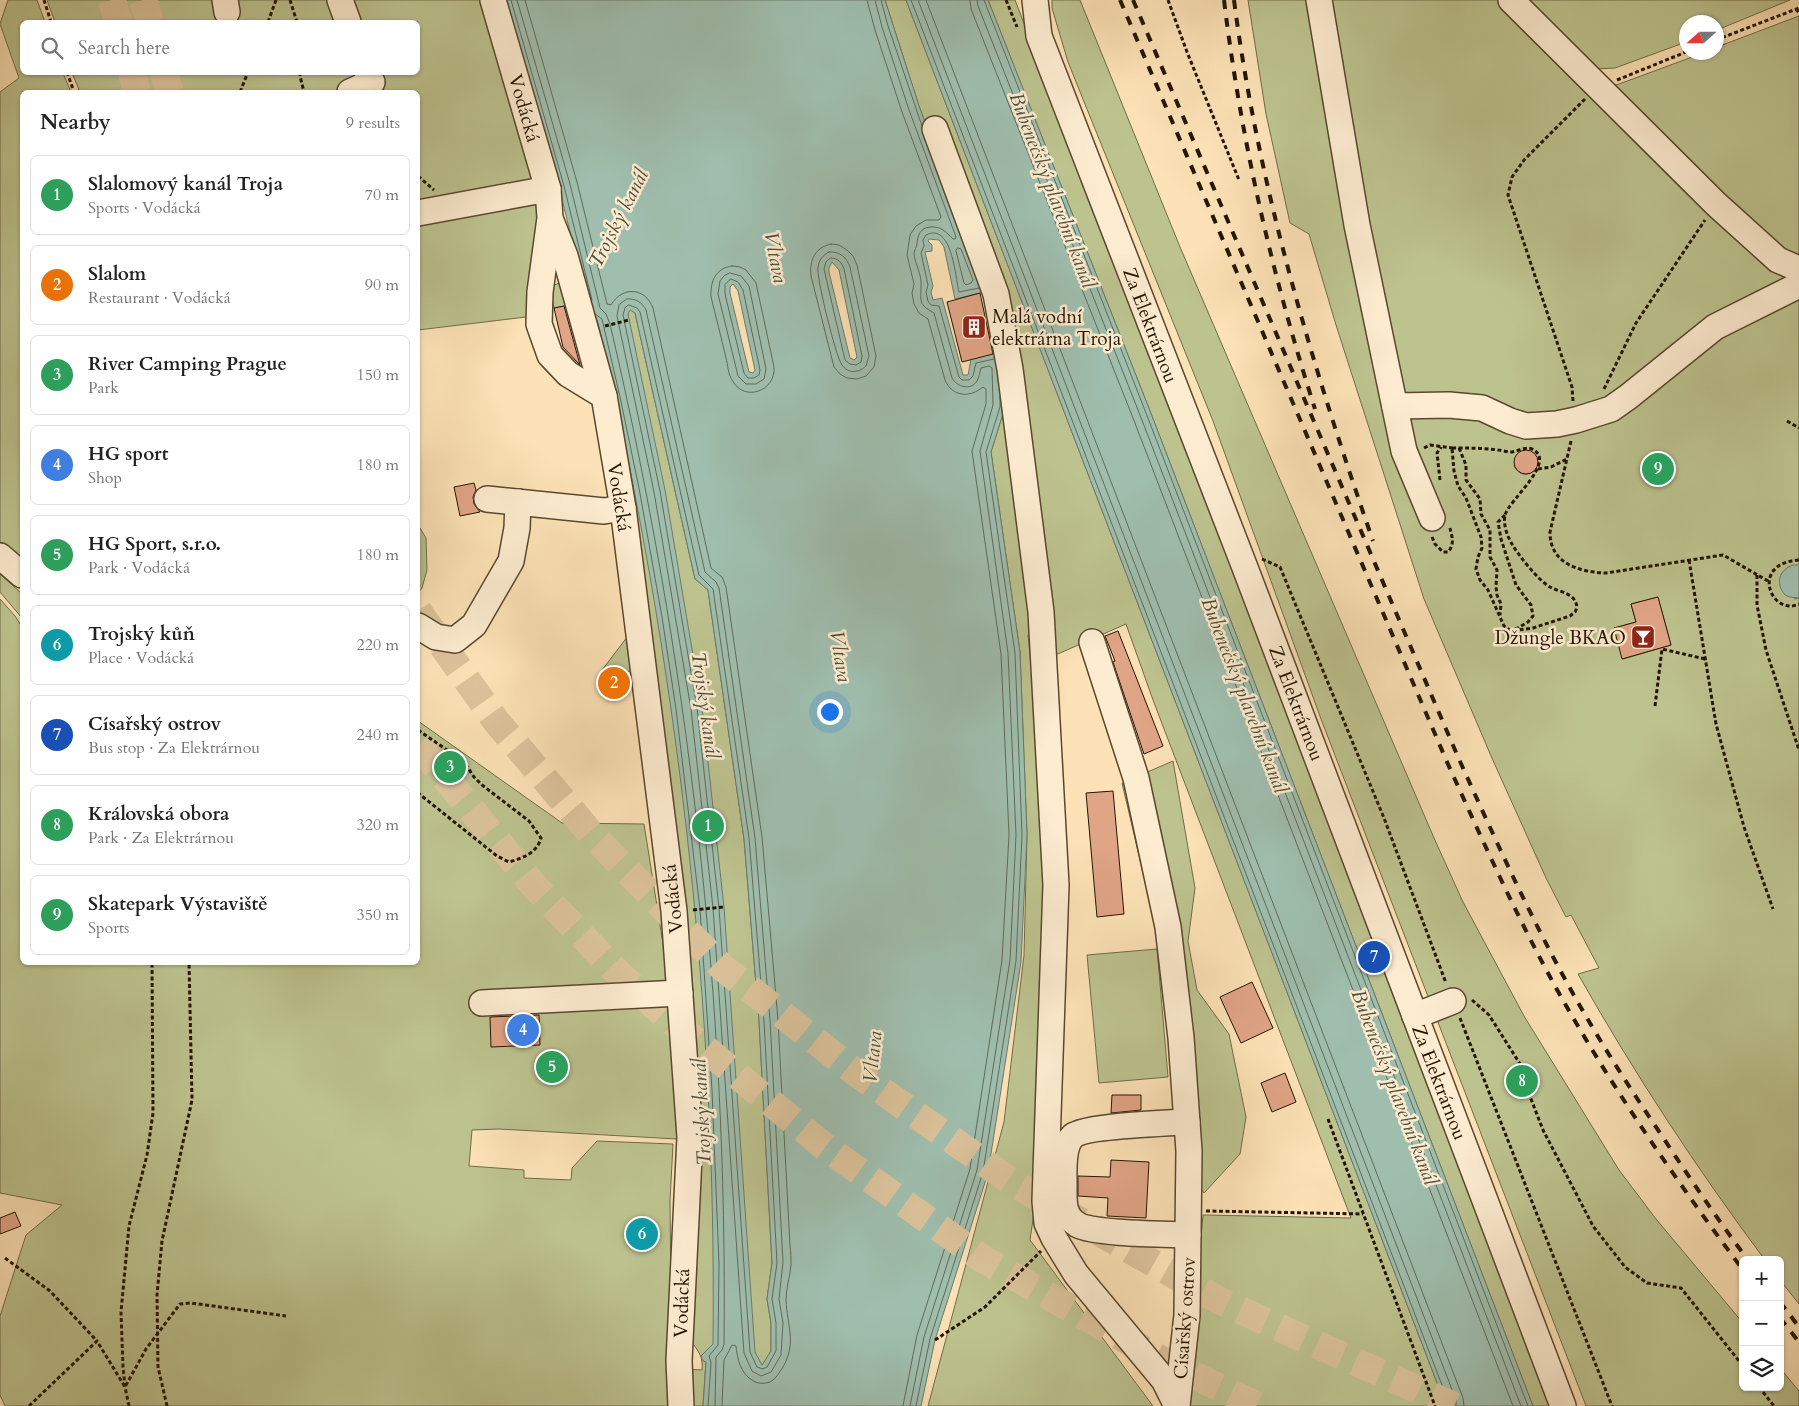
<!DOCTYPE html>
<meta charset="utf-8">
<style>
:root{--surface:#fff;--page:#f6f6f6;--text:#222;--muted:#767676;--line:#e0e0e0;--accent:#8f2418}
body{margin:0;font-family:Cardo,serif;background:var(--page);color:var(--text)}
.controls{position:absolute;right:15px;bottom:15px;display:grid;overflow:hidden;border-radius:8px;box-shadow:0 1px 4px #0004}
.controls button{width:45px;height:45px;display:grid;place-items:center;padding:0;border:0;border-bottom:1px solid var(--line);background:var(--surface);color:var(--text);font:25px sans-serif}
.compass{position:absolute;left:1679px;top:15px;width:45px;height:45px;border-radius:50%;background:var(--surface);box-shadow:0 1px 4px #0004;rotate:249deg}
.you{position:absolute;left:829px;top:711px;width:18px;height:18px;margin:-12px;border:4px solid #fff;border-radius:50%;background:#1a73e8;box-shadow:0 0 0 8px #1a73e833}
.badge{display:grid;place-items:center;width:32px;height:32px;border-radius:50%;background:var(--accent);color:#fff;font-size:16px;font-weight:700}
.pin{position:absolute;translate:-50% -50%;border:2px solid #fff;box-shadow:0 1px 5px #0006}
.list{margin:0;padding:0;list-style:none}
h2{display:flex;justify-content:space-between;align-items:center;height:65px;margin:0;padding:0 20px;font-size:21px}
h2 small{font-size:16px;font-weight:400;color:var(--muted)}
.list li{display:grid;grid-template-columns:32px 1fr auto;gap:15px;align-items:center;box-sizing:border-box;height:80px;margin:0 10px 10px;padding:0 10px;border:1px solid var(--line);border-radius:8px}
.list b{display:block;font-size:19px;white-space:nowrap}
.list p{margin:0;font-size:16px;white-space:nowrap;color:var(--muted)}
.list em{font-size:16px;font-style:normal;color:var(--muted)}
.icon{flex:none;width:28px;height:28px;fill:none;stroke:currentColor;stroke-width:2;stroke-linecap:round;stroke-linejoin:round}
.map{position:relative;flex:none;width:1799px;height:1406px;overflow:hidden}
.search{position:absolute;background:var(--surface);box-shadow:0 1px 4px #0004;left:20px;top:20px;width:400px;height:55px;display:flex;align-items:center;gap:12px;box-sizing:border-box;padding:0 18px;border-radius:8px;color:var(--muted);font-size:19px}
.panel{position:absolute;background:var(--surface);box-shadow:0 1px 4px #0004;left:20px;top:90px;width:400px;height:875px;border-radius:8px}
.map>svg:first-child{display:block}
.green{fill:#bdc38f;stroke:#706c48;fill-rule:evenodd}
.water{fill:#9fbeae;stroke:#6e7a69;fill-rule:evenodd}
.lines{fill:none;stroke-linecap:round;stroke-linejoin:round}
.shore{stroke:#626a58;stroke-width:1}
.building{fill:#e0a486;stroke:#241501}
.highway-tunnel{stroke:#dcc39b;stroke-width:28;stroke-dasharray:28 14;stroke-linecap:butt}
.minor-casing{stroke:#5a482e;stroke-width:28}
.path{stroke:#241501;stroke-width:3;stroke-dasharray:4 2.5;stroke-linecap:butt}
.minor{stroke:#fdecd0;stroke-width:25}
.rail{stroke:#241501;stroke-width:4;stroke-dasharray:9 9;stroke-linecap:butt}
.labels{text-anchor:middle;stroke-width:5;stroke-linejoin:round;paint-order:stroke}
.street-label{font-size:19px;fill:#241501;stroke:#fdecd0}
.poi-label{font-size:19px;fill:#241501;stroke:#fdecd0;text-anchor:start}
.water-label{font-size:20px;font-style:italic;fill:#4f503e;stroke:#fdecd0}
</style>
<div class="map">
<svg width="1799" height="1406" viewBox="0 0 1799 1406">
<rect width="100%" height="100%" fill="#fce2b6"/>
<filter id="stains"><feTurbulence type="fractalNoise" baseFrequency=".004" numOctaves="4"/><feColorMatrix values="0 0 0 0 .2 0 0 0 0 .09 0 0 0 0 .02 0 0 0 .5 -.17"/></filter>
<radialGradient id="worn" r=".72"><stop offset=".6" stop-color="#630" stop-opacity="0"/><stop offset="1" stop-color="#630" stop-opacity=".3"/></radialGradient>
<g class="green">
<polygon points="8,0 37,0 45,22 22,22 22,72 63,73 71,92 22,92 22,561 0,542 0,92 19,78 0,24"/>
<polygon points="47,0 489,0 540,202 526,317 418,330 418,92 80,92 72,73 418,72 418,22 55,22"/>
<polygon points="885,0 906,0 1446,1406 1186,1406 1203,1215 1351,1218 1153,700 1126,624 1051,657 1028,635 1044,795 1039,1178 1030,1240 1153,1406 928,1406 1004,1122 1024,955 1027,835 1020,652 991,452 1005,407 988,291 919,106"/>
<polygon points="988,0 1015,0 1554,1406 1533,1406 1150,411"/>
<polygon points="1052,0 1080,0 1180,247 1434,838 1463,902 1524,1016 1619,1170 1656,1219 1743,1323 1743,1387 1780,1387 1780,1368 1799,1391 1799,1406 1586,1406 1321,719 1213,421 1068,62 1052,8"/>
<path d="M1248,0H1498L1593,93L1630,80L1703,53L1716,52L1717,47L1799,16V565L1788,567L1781,574L1795,599L1799,598V1304L1780,1280V1260H1765C1697,1169 1634,1073 1578,974L1599,968L1571,915L1566,917L1546,878L1491,756L1424,599L1336,325L1309,234L1290,223L1266,114ZM1523,451H1530L1537,460L1536,468C1529,477 1519,476 1514,466L1517,455ZM1658,597L1671,645L1623,659L1614,628L1636,622L1631,604Z"/>
<polygon points="1526,0 1790,0 1717,30 1716,22 1686,22 1686,42 1615,68 1595,69"/>
<polygon points="559,283 571,305 554,308 550,287"/>
<path d="M630,309L635,313L695,579L708,590L744,839L759,1021L772,1263L767,1299L771,1323V1351L762,1366L706,1361L703,1406H687L685,1369L702,1370C703,1358 700,1353 693,1344L700,1092L674,812L645,600L591,317Z"/>
<polygon points="418,525 426,538 427,570 422,588 418,593"/>
<polygon points="0,574 22,594 22,618 0,592"/>
<polygon points="0,599 15,616 22,627 22,962 418,962 418,721 562,823 644,824 671,994 677,1139 499,1129 472,1130 469,1166 524,1170 524,1178 571,1180 572,1168 597,1141 673,1144 670,1201 672,1406 5,1406 0,1395 0,1316 26,1235 62,1205 0,1193"/>
<polygon points="631,632 634,670 616,674 602,670"/>
<polygon points="1173,761 1195,888 1188,941 1197,990 1229,1034 1246,1117 1240,1154 1204,1193 1180,1162 1166,971 1122,783"/>
<polygon points="1157,949 1168,1077 1099,1083 1087,955"/>
</g>
<g class="water">
<path d="M506,0H885L919,106L988,291L955,299L944,247L939,240L929,239L928,241L932,245V251L925,252L933,286L931,292L933,300L942,298L963,375H968L971,359L1001,352L1005,407L991,452L1020,652L1027,835L1021,962L988,1173L935,1340L921,1406H703L706,1362L703,1361L701,1356L713,1344C717,1003 677,659 599,327L597,320L591,317L559,187ZM832,262L839,270L857,357L854,360L850,358L829,272V268ZM733,284L738,291L755,370L753,373L749,372L730,293V287ZM630,310L635,313L695,579L708,590L744,839L759,1021L772,1263L767,1299L771,1323V1351L762,1365L755,1352L724,907L702,708L665,490L628,314Z"/>
<polygon points="906,0 988,0 1150,411 1533,1406 1446,1406"/>
<path d="M1793,565H1799V598L1790,597L1785,595C1775,583 1779,570 1793,565Z"/>
</g>
<g class="lines">
<g class="shore">
<polyline points="511,0 564,186 592,300"/>
<path d="M517,0L570,184L600,308L606,314L610,324C688,657 728,1001 724,1344L722,1350L716,1357L715,1406"/>
<path d="M525,0L577,182L607,304L611,305C622,286 645,287 653,308L711,568L722,577L726,587L762,837L778,1020L790,1246C791,1252 791,1259 791,1265C790,1277 786,1288 786,1300C787,1325 797,1343 783,1367C779,1373 776,1379 770,1382C764,1384 757,1384 752,1380C741,1374 737,1358 736,1346L732,1345L724,1360L722,1406"/>
<path d="M867,0L875,30L902,112L941,217L939,220H926L916,226L910,235L907,255L914,284L912,293L914,304L919,313L928,319L945,380C952,397 970,398 983,387L986,389V404L972,451L1001,654L1009,835L1002,960L970,1169L917,1335L903,1406"/>
<path d="M875,0L882,27L909,110L956,237L955,239H953C946,232 941,226 930,227C920,228 918,235 917,243C917,247 914,250 914,254C915,264 922,275 921,285C921,302 918,304 934,313L952,378C957,387 971,391 977,381C979,377 980,372 981,368L989,366L992,368L993,405L980,451L1008,653L1016,835L1010,960L977,1170L924,1337L910,1406"/>
<polyline points="881,0 888,26 922,126"/>
<polyline points="911,0 1450,1406"/>
<polyline points="918,0 1456,1400 1456,1406"/>
<polyline points="926,0 1463,1398 1464,1406"/>
<polyline points="970,0 971,9 1133,418 1513,1406"/>
<polyline points="977,0 978,6 1140,415 1521,1406"/>
<polyline points="984,0 1146,413 1528,1406"/>
<path d="M831,244L839,245L847,250L853,256L857,265L876,356L874,367L866,376L857,379L847,378L840,374L834,367L811,276C809,261 815,247 831,244Z"/>
<polygon points="958,248 961,249 973,280 971,283 966,285 964,283 956,251"/>
<path d="M829,252C840,251 847,258 850,267L869,356L866,366C859,373 848,374 842,365C836,358 816,276 818,267C819,260 823,255 829,252Z"/>
<path d="M831,258C838,258 842,263 844,269L862,356L861,362L856,365L850,364L845,360L824,269L826,262Z"/>
<path d="M732,266L740,267L746,270L756,283L774,367C776,391 744,403 732,380C728,374 728,365 726,358C721,337 716,317 711,297C710,281 716,268 732,266Z"/>
<polygon points="730,273 741,276 749,286 766,369 764,379 756,384 746,384 738,376 718,294 720,281 724,276"/>
<polygon points="731,279 738,282 743,290 760,370 759,375 754,378 748,378 744,373 725,294 725,285"/>
<path d="M979,288L959,292C955,276 952,222 926,235L923,240L924,246L921,253L928,285L926,292L928,301L931,305L939,306L959,377L962,380H969L973,376L976,363L994,359"/>
<path d="M627,299C635,298 643,303 646,310L705,572L716,582L719,588L755,838L770,1020L783,1262L779,1299L783,1323L781,1355L771,1372L761,1376L752,1371L744,1353L713,908L691,709L654,492L617,316L619,305Z"/>
<polygon points="629,305 637,308 640,312 699,575 713,589 749,838 764,1021 777,1263 772,1299 776,1323 776,1351 767,1367 763,1369 757,1367 750,1352 719,908 697,708 660,491 623,315 625,308"/>
<polyline points="595,314 602,319 620,397 639,488 662,617 676,709 700,909 712,1090 719,1264 718,1345 709,1356 711,1363 708,1406"/>
<polyline points="916,1406 930,1339 983,1172 1016,961 1022,835 1015,653 986,452 1000,407 1000,396"/>
</g>
</g>
<g class="building">
<polygon points="980,293 993,354 962,362 947,302"/>
<polygon points="564,306 580,365 563,347 554,308"/>
<circle cx="1526" cy="462" r="12"/>
<polygon points="474,483 476,490 473,497 474,504 480,512 460,516 454,487"/>
<polygon points="1658,597 1671,645 1622,659 1614,628 1636,622 1631,604"/>
<polygon points="1118,631 1163,746 1144,754 1113,662 1115,661 1105,636"/>
<polygon points="1113,791 1124,914 1097,917 1086,793"/>
<polygon points="1252,982 1273,1028 1241,1043 1220,997"/>
<polygon points="539,1015 540,1045 491,1047 490,1017"/>
<polygon points="1285,1073 1296,1102 1272,1112 1261,1083"/>
<polygon points="1112,1095 1141,1095 1141,1110 1111,1113"/>
<polygon points="1111,1160 1149,1162 1146,1218 1107,1216 1108,1198 1078,1196 1078,1176 1110,1177"/>
<polygon points="15,1212 21,1226 0,1234 0,1218"/>
</g>
<g class="lines">
<g class="highway-tunnel">
<polyline points="112,0 118,22"/>
<polyline points="143,0 150,22"/>
<polyline points="132,72 137,92"/>
<polyline points="164,72 170,92"/>
<polyline points="418,611 496,721 592,835 722,967 855,1072 1015,1184 1220,1301 1454,1406"/>
<polyline points="418,745 536,888 617,972 676,1025 825,1147 983,1259 1162,1360 1258,1406"/>
</g>
<defs>
<g id="minor">
<polyline points="225,0 227,12"/>
<polyline points="340,0 348,22"/>
<polyline points="493,0 548,189 550,218 540,292 539,324 550,355 568,374 604,396 623,508 674,911 690,1137 679,1361 681,1406"/>
<polyline points="1035,0 1039,36 1244,565 1563,1406"/>
<polyline points="1319,0 1357,225 1404,451 1432,518"/>
<polyline points="1511,0 1716,204 1778,260 1799,269"/>
<polyline points="350,92 372,82 367,72"/>
<polyline points="935,129 996,294 1010,369 1041,612 1056,885 1045,1201 1047,1223 1054,1238 1076,1274 1164,1380 1177,1406"/>
<polyline points="418,213 548,189"/>
<polyline points="551,221 565,256 604,396"/>
<polyline points="1395,406 1449,405 1482,408 1510,421 1526,426 1557,424 1576,420 1611,409 1628,397 1715,327 1799,285"/>
<polyline points="487,499 604,511 623,508"/>
<polyline points="0,556 22,575"/>
<polyline points="418,626 436,637 455,640 474,625 511,561 517,528 518,502"/>
<polyline points="1092,642 1136,778 1168,927 1181,1038 1189,1151 1187,1315 1177,1406"/>
<polyline points="482,1003 680,993"/>
<polyline points="1415,1016 1453,1001"/>
<path d="M1187,1122C1168,1123 1085,1126 1073,1136C1062,1146 1064,1170 1064,1184C1064,1200 1062,1216 1078,1225C1095,1234 1166,1234 1188,1235"/>
</g>
</defs>
<use href="#minor" class="minor-casing"/>
<g class="path">
<polyline points="44,0 51,22"/>
<polyline points="290,0 297,22"/>
<polyline points="1006,0 1017,27"/>
<polyline points="1168,0 1187,52 1239,180"/>
<polyline points="1796,9 1799,13"/>
<polyline points="268,22 276,0"/>
<polyline points="1716,40 1799,8"/>
<polyline points="67,72 74,92"/>
<polyline points="300,72 300,76 304,92"/>
<polyline points="1617,80 1686,52"/>
<polyline points="240,92 248,72"/>
<polyline points="418,176 434,190"/>
<polyline points="605,326 629,320"/>
<polyline points="1604,389 1636,323 1705,220"/>
<polyline points="1573,401 1572,387 1508,195 1512,177 1524,160 1585,99"/>
<polyline points="1787,421 1799,428"/>
<path d="M1571,441L1550,532C1550,564 1579,572 1606,573L1723,555L1768,581"/>
<polyline points="1424,448 1430,445 1452,448"/>
<path d="M1452,448C1468,448 1483,448 1498,450C1502,450 1506,452 1510,452C1517,452 1525,446 1532,449C1558,461 1509,500 1505,515C1503,524 1507,536 1512,544C1518,555 1539,581 1550,587C1557,591 1567,592 1573,598C1577,603 1578,607 1575,612L1570,616L1533,628L1511,631L1504,626L1488,590L1480,580L1476,569L1478,557L1482,548L1481,537L1466,498L1458,486L1454,471Z"/>
<polyline points="1459,448 1466,465 1466,480 1480,499 1481,514 1490,530 1490,557 1497,570 1496,587 1497,595 1501,604 1500,615"/>
<polyline points="1538,469 1551,467 1567,459"/>
<polyline points="1440,480 1437,453 1441,447"/>
<polyline points="1505,515 1498,522 1501,539 1516,585 1531,605 1533,616 1528,622 1514,630"/>
<path d="M1432,537L1435,544L1443,552H1448C1455,544 1452,537 1450,528"/>
<polyline points="1262,559 1280,567 1384,818 1446,983"/>
<polyline points="1689,560 1716,724 1744,827 1773,909"/>
<path d="M1799,560C1749,563 1771,617 1799,604"/>
<polyline points="1757,575 1757,605 1766,650 1799,750"/>
<polyline points="1655,706 1662,649 1705,659"/>
<path d="M418,730L457,757L468,768L474,777L482,785L529,821L541,838C537,853 523,858 509,862L497,856L418,793"/>
<polyline points="693,910 724,907"/>
<polyline points="1472,1000 1489,1015 1522,1067 1531,1099 1543,1130 1593,1226 1625,1267 1647,1283 1681,1288 1743,1366"/>
<polyline points="1460,1018 1612,1406"/>
<polyline points="1328,1119 1435,1406"/>
<polyline points="1206,1211 1363,1214"/>
<polyline points="5,1258 50,1291 97,1341"/>
<polyline points="935,1340 985,1307 1041,1251"/>
<polyline points="1759,1387 1774,1406"/>
<polyline points="29,1406 97,1341 125,1387 146,1349 180,1304 191,1303 286,1316"/>
<polyline points="129,1406 125,1387 123,1367 121,1312 129,1226 147,1155 153,1113 152,962"/>
<polyline points="167,1406 158,1367 157,1295 162,1241 192,1100 189,962"/>
</g>
<use href="#minor" class="minor"/>
<g class="rail">
<path d="M1120,0L1447,762C1481,837 1515,913 1555,986C1610,1085 1675,1179 1743,1270"/>
<path d="M1133,0L1458,757C1492,832 1526,908 1566,981C1596,1036 1629,1087 1664,1139C1691,1180 1718,1220 1748,1260"/>
<path d="M1224,0C1241,140 1272,275 1315,409"/>
<path d="M1234,0C1258,186 1312,365 1373,541"/>
<polyline points="1780,1302 1799,1327"/>
<polyline points="1780,1318 1799,1342"/>
</g>
</g>
<defs>
<symbol id="building-square" viewBox="-11 -11 22 22"><rect x="-9" y="-9" width="18" height="18" rx="4" fill="#8f2418" stroke="#fdecd0"/><path d="M-4-6H4V6H1V3H-1V6H-4ZM-2.5-4.3h1.7v1.8h-1.7ZM.8-4.3h1.7v1.8H.8ZM-2.5-1h1.7V.8h-1.7ZM.8-1h1.7V.8H.8Z" fill="#fff"/></symbol>
<symbol id="bar-square" viewBox="-11 -11 22 22"><rect x="-9" y="-9" width="18" height="18" rx="4" fill="#8f2418" stroke="#fdecd0"/><path d="M-6-5H6L.8 .8V4.5H3.5V6h-7V4.5H-.8V.8Z" fill="#fff"/></symbol>
</defs>
<g fill-rule="evenodd">
<use href="#building-square" x="960" y="313" width="28" height="28"/>
<use href="#bar-square" x="1629" y="623" width="28" height="28"/>
</g>
<g class="labels">
<g class="street-label">
<text transform="translate(525 108) rotate(74)" y="7">Vodácká</text>
<text transform="translate(1151 325) rotate(69)" y="7">Za Elektrárnou</text>
<text transform="translate(620 497) rotate(81)" y="7">Vodácká</text>
<text transform="translate(1297 703) rotate(69)" y="7">Za Elektrárnou</text>
<text transform="translate(672 899) rotate(-96)" y="7">Vodácká</text>
<text transform="translate(1440 1082) rotate(69)" y="7">Za Elektrárnou</text>
<text transform="translate(681 1303) rotate(-88)" y="7">Vodácká</text>
<text transform="translate(1184 1318) rotate(-86)" y="7">Císařský ostrov</text>
</g>
<g class="poi-label">
<text x="992" y="323">Malá vodní<tspan x="992" dy="22">elektrárna Troja</tspan></text>
<text x="1626" y="644" text-anchor="end">Džungle BKAO</text>
</g>
<g class="water-label">
<text transform="translate(1053 190) rotate(69)" y="7">Bubenečský plavební kanál</text>
<text transform="translate(618 218) rotate(-63)" y="7">Trojský kanál</text>
<text transform="translate(776 257) rotate(79)" y="7">Vltava</text>
<text transform="translate(841 656) rotate(81)" y="7">Vltava</text>
<text transform="translate(1245 695) rotate(69)" y="7">Bubenečský plavební kanál</text>
<text transform="translate(706 705) rotate(82)" y="7">Trojský kanál</text>
<text transform="translate(872 1057) rotate(-84)" y="7">Vltava</text>
<text transform="translate(1395 1087) rotate(69)" y="7">Bubenečský plavební kanál</text>
<text transform="translate(701 1112) rotate(-93)" y="7">Trojský kanál</text>
</g>
</g>
<rect width="100%" height="100%" filter="url(#stains)"/>
<rect width="100%" height="100%" fill="url(#worn)"/>
</svg>
<div class="controls">
<button>+</button>
<button>−</button>
<button><svg class="icon" aria-label="layers" viewBox="0 0 24 24"><path d="M12 4l9 5-9 5-9-5zM3 14l9 5 9-5"/></svg></button>
</div>
<svg class="compass" viewBox="-18 -18 36 36"><path d="M0-13l5 13h-10z" fill="#e53935"/><path d="M0 13l5-13h-10z" fill="#767676"/></svg>
<div class="you"></div>
<div class="pin badge" style="left:708px;top:826px;background:#2e9e5b">1</div>
<div class="pin badge" style="left:614px;top:683px;background:#e8710a">2</div>
<div class="pin badge" style="left:450px;top:767px;background:#2e9e5b">3</div>
<div class="pin badge" style="left:523px;top:1030px;background:#3f7fe0">4</div>
<div class="pin badge" style="left:552px;top:1067px;background:#2e9e5b">5</div>
<div class="pin badge" style="left:642px;top:1234px;background:#0f9aa8">6</div>
<div class="pin badge" style="left:1374px;top:957px;background:#1a4fb4">7</div>
<div class="pin badge" style="left:1522px;top:1081px;background:#2e9e5b">8</div>
<div class="pin badge" style="left:1658px;top:469px;background:#2e9e5b">9</div>
<div class="search"><svg class="icon" aria-label="search" viewBox="0 0 24 24"><circle cx="10" cy="10" r="6"/><path d="M15 15l6 6"/></svg>Search here</div>
<section class="panel">
<h2>Nearby<small>9 results</small></h2>
<ul class="list">
<li><span class="badge" style="background:#2e9e5b">1</span><div><b>Slalomový kanál Troja</b><p>Sports · Vodácká</p></div><em>70 m</em></li>
<li><span class="badge" style="background:#e8710a">2</span><div><b>Slalom</b><p>Restaurant · Vodácká</p></div><em>90 m</em></li>
<li><span class="badge" style="background:#2e9e5b">3</span><div><b>River Camping Prague</b><p>Park</p></div><em>150 m</em></li>
<li><span class="badge" style="background:#3f7fe0">4</span><div><b>HG sport</b><p>Shop</p></div><em>180 m</em></li>
<li><span class="badge" style="background:#2e9e5b">5</span><div><b>HG Sport, s.r.o.</b><p>Park · Vodácká</p></div><em>180 m</em></li>
<li><span class="badge" style="background:#0f9aa8">6</span><div><b>Trojský kůň</b><p>Place · Vodácká</p></div><em>220 m</em></li>
<li><span class="badge" style="background:#1a4fb4">7</span><div><b>Císařský ostrov</b><p>Bus stop · Za Elektrárnou</p></div><em>240 m</em></li>
<li><span class="badge" style="background:#2e9e5b">8</span><div><b>Královská obora</b><p>Park · Za Elektrárnou</p></div><em>320 m</em></li>
<li><span class="badge" style="background:#2e9e5b">9</span><div><b>Skatepark Výstaviště</b><p>Sports</p></div><em>350 m</em></li>
</ul>
</section>
</div>
